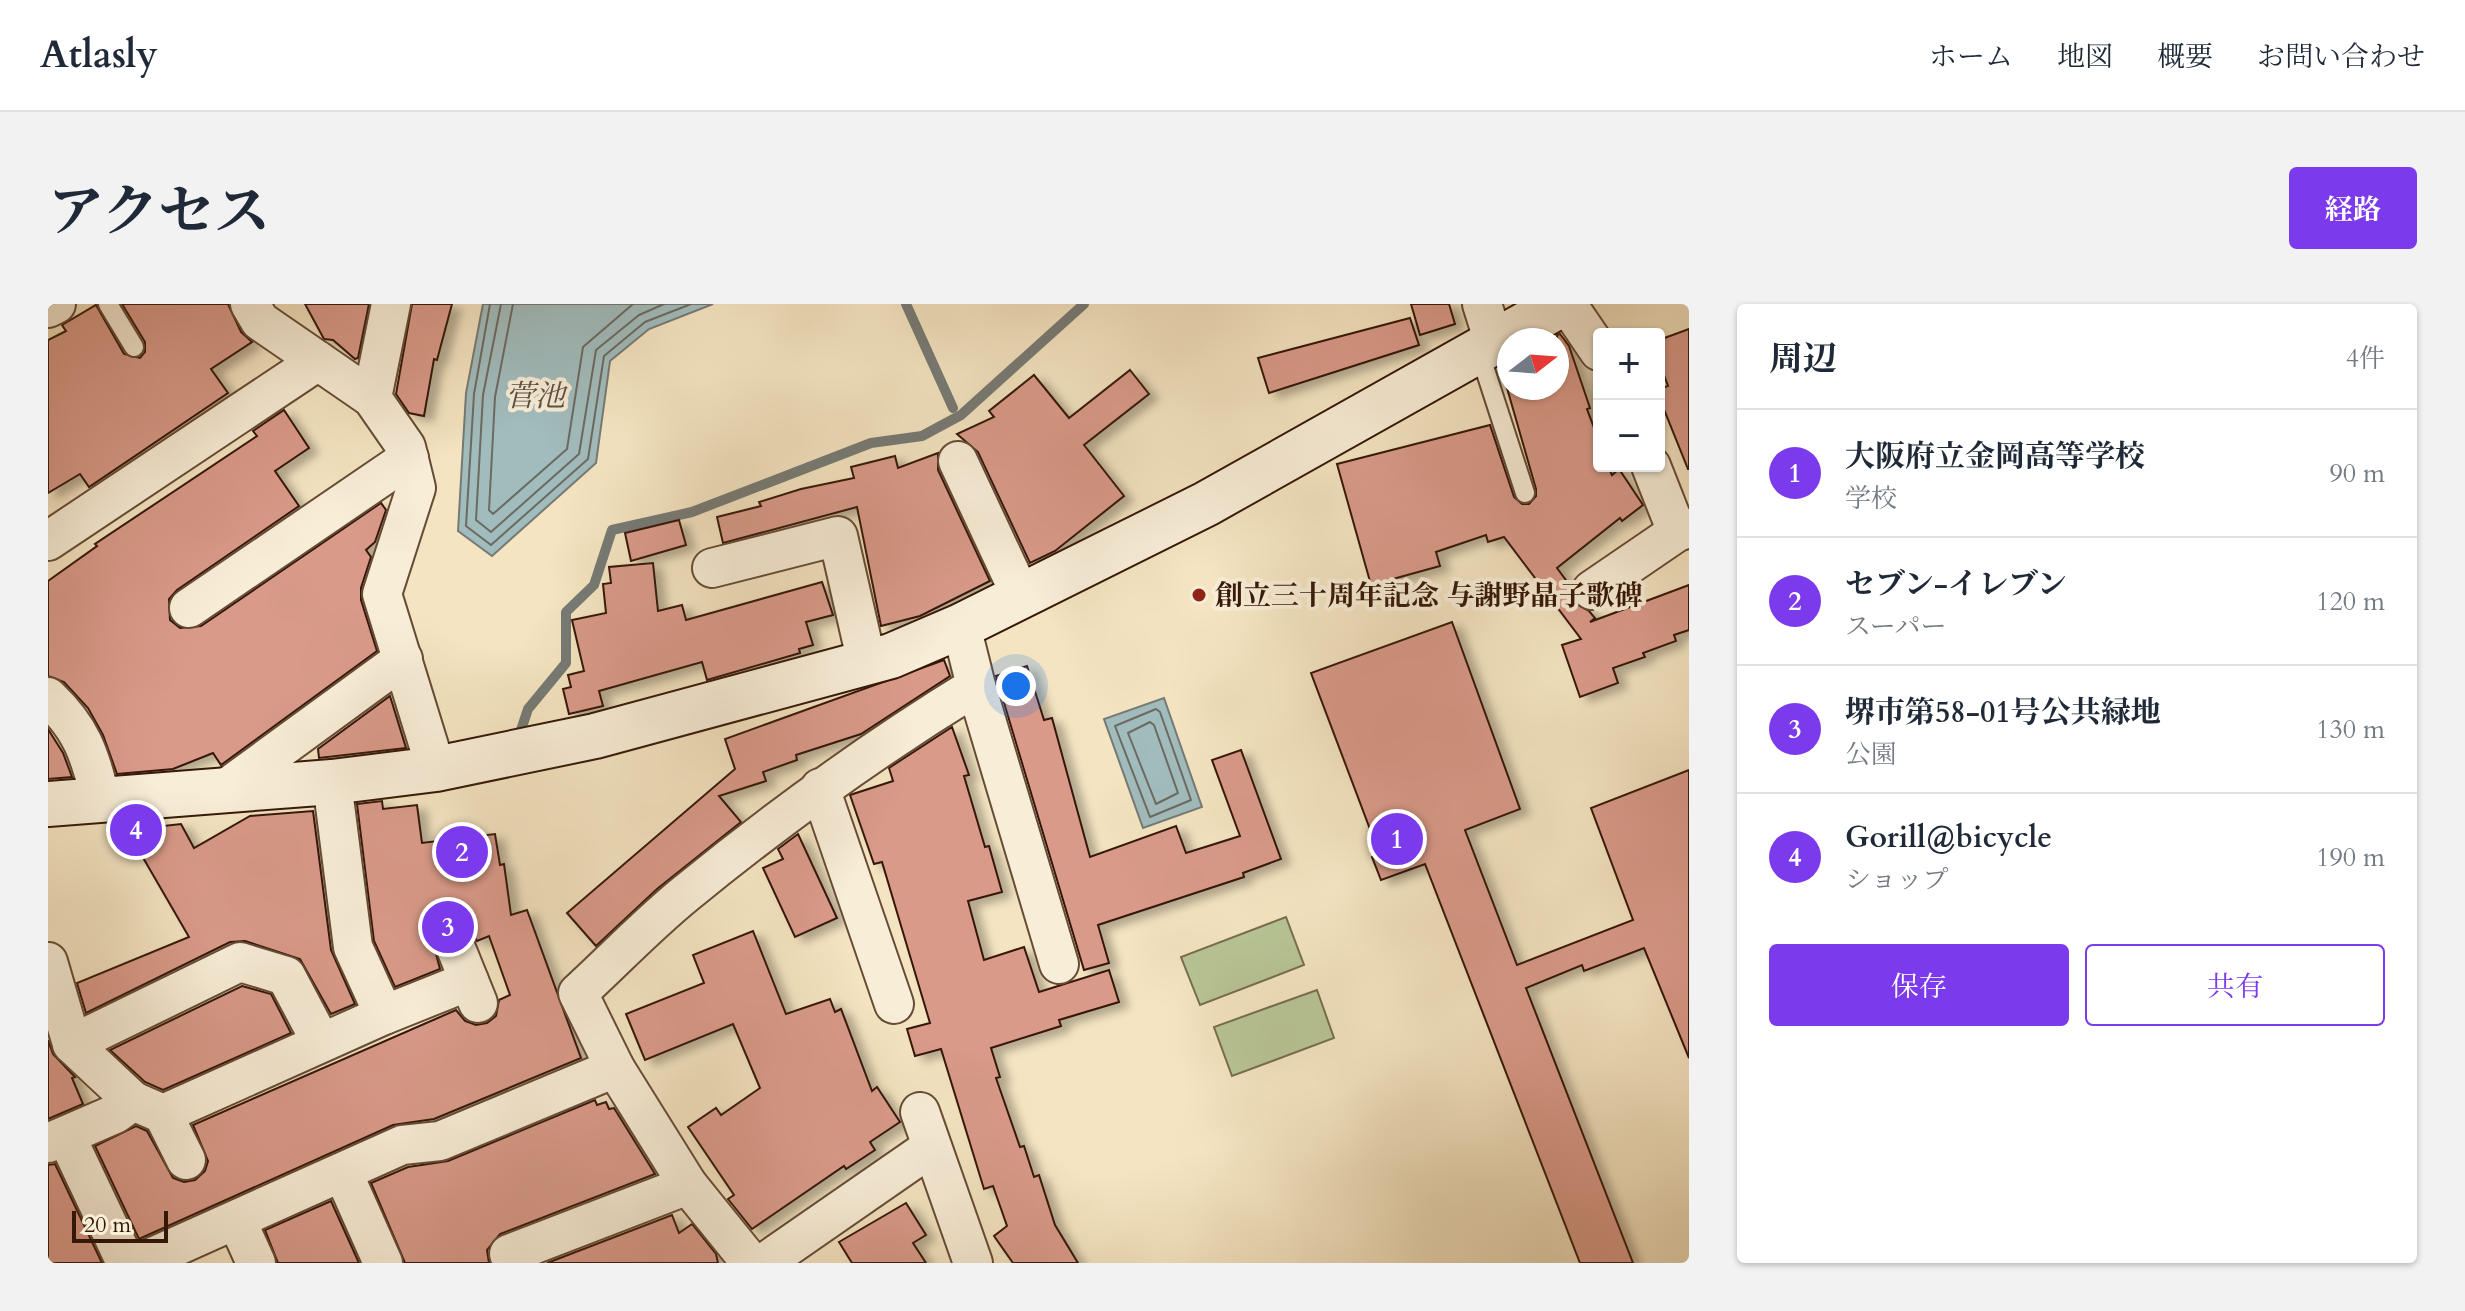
<!DOCTYPE html>
<html lang="ja">
<meta charset="utf-8">
<style>
:root{--surface:#fff;--page:#f2f2f3;--text:#1f2937;--muted:#747a83;--line:#e0e1e3;--accent:#7c3aed}
body{margin:0;font-family:Cardo,"Noto Serif JP",serif;background:var(--page);color:var(--text)}
.controls{position:absolute;right:24px;top:24px;display:grid;overflow:hidden;border-radius:8px;box-shadow:0 2px 6px #0004}
.controls button{width:72px;height:72px;display:grid;place-items:center;padding:0;border:0;border-bottom:2px solid var(--line);background:var(--surface);color:var(--text);font:40px sans-serif}
.compass{position:absolute;left:1449px;top:24px;width:72px;height:72px;border-radius:50%;background:var(--surface);box-shadow:0 2px 6px #0004;rotate:73deg}
.scale{position:absolute;left:24px;bottom:20px;width:96px;box-sizing:border-box;padding-left:8px;border:4px solid #361808;border-top:0;font-size:22px;line-height:28px;white-space:nowrap;color:#361808;-webkit-text-stroke:6px #f8edd7;paint-order:stroke}
.you{position:absolute;left:968px;top:382px;width:28px;height:28px;margin:-20px;border:6px solid #fff;border-radius:50%;background:#1a73e8;box-shadow:0 0 0 12px #1a73e833}
.badge{display:grid;place-items:center;width:52px;height:52px;border-radius:50%;background:var(--accent);color:#fff;font-size:26px;font-weight:700}
.pin{position:absolute;translate:-50% -50%;border:4px solid #fff;box-shadow:0 2px 8px #0006}
.list{margin:0;padding:0;list-style:none}
h2{display:flex;justify-content:space-between;align-items:center;height:104px;margin:0;padding:0 32px;font-size:34px}
h2 small{font-size:26px;font-weight:400;color:var(--muted)}
.list li{display:grid;grid-template-columns:52px 1fr auto;gap:24px;align-items:center;box-sizing:border-box;height:128px;padding:0 32px;border-top:2px solid var(--line)}
.list b{display:block;font-size:30px;white-space:nowrap}
.list p{margin:0;font-size:26px;white-space:nowrap;color:var(--muted)}
.list em{font-size:26px;font-style:normal;color:var(--muted)}
.actions{display:flex;gap:16px;padding:24px 32px}
.actions a{flex:1;padding:18px 0;border:2px solid var(--accent);border-radius:8px;text-align:center;font-size:28px;color:var(--accent)}
.actions .main{background:var(--accent);color:#fff}
.map{position:relative;flex:none;width:1641px;height:959px;overflow:hidden;border-radius:8px}
header{display:flex;align-items:center;gap:48px;box-sizing:border-box;height:112px;padding:0 40px;background:var(--surface);border-bottom:2px solid var(--line)}
header strong{font-size:38px}
nav{display:flex;gap:44px;margin-inline-start:auto;font-size:28px}
.intro{display:flex;align-items:center;justify-content:space-between;box-sizing:border-box;height:192px;padding:0 48px}
h1{margin:0;font-size:56px}
.button{padding:20px 36px;border-radius:8px;background:var(--accent);color:#fff;font-size:28px;font-weight:700}
main{display:flex;gap:48px;padding:0 48px}
aside{flex:1;background:var(--surface);border-radius:8px;box-shadow:0 2px 6px #0004}
.map>svg:first-child{display:block}
.green{fill:#b8c596;stroke:#776e4f;stroke-width:2}
.water{fill:#a1bcbd;stroke:#767a75;stroke-width:2}
.lines{fill:none;stroke-linecap:round;stroke-linejoin:round}
.shore{stroke:#6c6a62;stroke-width:2}
.stream{stroke:#767a75;stroke-width:10}
.building{fill:#d99a89;stroke:#361808;stroke-width:2;filter:url(#shadow)}
.lane-casing{stroke:#664b36;stroke-width:22}
.street-casing{stroke:#664b36;stroke-width:42}
.secondary-casing{stroke:#361808;stroke-width:48}
.lane{stroke:#f8edd7;stroke-width:18}
.street{stroke:#f8edd7;stroke-width:38}
.secondary{stroke:#f8edd7;stroke-width:44}
.poi-dot{fill:#8f2418;stroke:#f8edd7;stroke-width:3}
.labels{text-anchor:middle;stroke-width:8;stroke-linejoin:round;paint-order:stroke}
.poi-label{font-size:28px;font-weight:bold;fill:#361808;stroke:#f8edd7;text-anchor:start}
.water-label{font-size:30px;font-style:italic;fill:#5b5147;stroke:#f8edd7}
</style>
<header>
<strong>Atlasly</strong>
<nav><a>ホーム</a><a>地図</a><a>概要</a><a>お問い合わせ</a></nav>
</header>
<div class="intro"><h1>アクセス</h1><a class="button">経路</a></div>
<main>
<div class="map">
<svg width="1641" height="959" viewBox="0 0 1641 959">
<defs>
<filter id="shadow"><feDropShadow dx="9" dy="5" stdDeviation="4" flood-color="#0004"/></filter>
</defs>
<rect width="100%" height="100%" fill="#f4e4c1"/>
<filter id="stains"><feTurbulence type="fractalNoise" baseFrequency=".0025" numOctaves="4"/><feColorMatrix values="0 0 0 0 .2 0 0 0 0 .09 0 0 0 0 .02 0 0 0 .5 -.17"/></filter>
<radialGradient id="worn" r=".72"><stop offset=".6" stop-color="#630" stop-opacity="0"/><stop offset="1" stop-color="#630" stop-opacity=".3"/></radialGradient>
<g class="green">
<polygon points="1238,613 1256,661 1152,701 1133,653"/>
<polygon points="1269,686 1286,734 1184,772 1166,723"/>
</g>
<g class="water">
<polygon points="435,0 665,0 601,25 562,57 548,159 444,252 410,227 418,89"/>
<polygon points="1116,394 1154,503 1095,524 1056,415"/>
</g>
<g class="lines">
<g class="shore">
<polyline points="442,0 426,90 418,222 443,241 540,155 556,52 597,18 643,0"/>
<polyline points="453,0 435,91 428,216 443,228 531,150 548,46 591,11 616,0"/>
<polyline points="465,0 447,93 441,206 445,210 519,145 535,43 585,0"/>
<polygon points="1108,405 1112,408 1143,496 1102,513 1067,422"/>
<polygon points="1102,418 1106,421 1130,489 1108,500 1080,429"/>
</g>
<g class="stream">
<polyline points="858,0 905,104"/>
<polyline points="473,426 480,405 518,359 518,308 546,281 564,226 644,208 823,139 874,132 913,111 1036,0"/>
</g>
</g>
<g class="building">
<polygon points="74,0 180,0 193,28 204,38 163,65 180,89 41,183 32,170 0,189 0,36 18,27 14,21 48,1 76,50 92,54 97,48 97,38"/>
<polygon points="257,0 321,0 310,54 307,55 285,36 276,35"/>
<polygon points="364,0 404,0 389,56 386,55 376,112 361,109 348,90"/>
<polygon points="1363,0 1401,0 1407,20 1372,31"/>
<polygon points="1362,14 1371,41 1221,89 1210,54"/>
<polygon points="1641,25 1641,165 1640,165 1611,93 1611,85 1620,82 1611,58 1611,36"/>
<polygon points="1512,30 1521,42 1542,104 1539,105 1551,137 1551,162 1560,162 1564,171 1571,165 1595,201 1574,217 1572,214 1509,264 1523,283 1525,298 1541,307 1547,314 1542,318 1641,281 1641,326 1626,331 1628,337 1595,349 1597,353 1565,364 1570,379 1532,393 1514,341 1533,335 1456,233 1440,238 1438,231 1388,248 1392,262 1323,281 1289,160 1442,121 1466,193 1474,200 1481,200 1488,192 1488,185 1459,84 1509,84 1509,31"/>
<polygon points="1082,66 1101,90 1036,141 1076,192 1007,247 982,259 930,148 909,130 946,113 941,107 986,71 1021,114"/>
<polygon points="236,106 261,144 227,167 251,202 129,286 121,295 122,316 132,324 153,322 333,199 338,206 327,238 318,246 323,253 313,284 313,296 329,347 173,461 165,449 125,465 69,470 55,431 40,404 16,378 0,372 0,277 49,242 47,240 209,132 205,127"/>
<polygon points="890,149 890,166 942,277 872,312 833,322 809,203 675,239 669,213 713,202 711,198 753,185 806,174 803,163 847,152 850,164"/>
<polygon points="631,216 638,241 583,257 577,229"/>
<polygon points="605,259 610,307 634,301 638,316 774,278 785,311 758,318 765,341 751,345 752,349 659,376 654,358 551,387 555,402 521,410 515,385 523,383 520,371 536,367 524,316 558,309 555,280 563,279 561,263"/>
<polygon points="1404,318 1472,505 1417,526 1469,661 1585,616 1543,504 1641,466 1641,754 1596,644 1536,667 1534,661 1478,684 1585,959 1532,959 1377,560 1333,576 1324,553 1331,549 1263,369"/>
<polygon points="896,356 902,372 813,430 748,451 749,456 715,468 718,477 671,492 693,518 609,585 548,642 519,609 687,465 677,435"/>
<polygon points="979,362 996,416 1004,414 1042,553 1128,522 1138,549 1192,532 1164,456 1193,446 1233,555 1195,569 1196,573 1050,621 1061,659 1036,666 948,372"/>
<polygon points="342,392 358,444 271,454 270,445"/>
<polygon points="904,423 921,471 916,472 937,543 941,542 954,588 920,597 936,656 976,643 991,688 1061,666 1071,698 1011,716 1013,722 943,744 952,773 948,774 972,843 976,842 986,873 991,871 1007,921 1030,959 965,959 946,932 959,922 945,882 936,885 893,745 867,752 859,725 882,719 834,558 826,560 802,491 845,477 841,464"/>
<polygon points="0,425 15,449 24,473 0,475"/>
<polygon points="334,497 335,505 369,501 374,539 447,530 452,561 456,560 463,611 479,606 533,754 386,815 345,821 91,935 47,842 88,822 99,827 125,874 136,878 147,876 157,867 160,857 145,821 408,706 417,717 428,721 439,719 448,712 451,696 462,691 441,632 429,637 421,625 409,620 390,628 385,638 392,665 347,683 326,637 309,500"/>
<polygon points="265,507 283,646 307,700 283,710 252,655 197,637 182,638 38,709 29,679 141,633 79,526 133,520 146,544 202,512"/>
<polygon points="750,530 789,614 747,633 715,564 735,555 730,545"/>
<polygon points="705,627 738,710 782,695 787,708 793,705 824,787 829,783 852,818 822,838 827,846 798,865 796,862 704,925 680,895 686,891 640,823 668,804 673,811 712,784 685,720 597,756 578,710 656,679 645,651"/>
<polygon points="194,682 223,690 243,729 115,786 97,778 62,746"/>
<polygon points="0,736 5,750 27,773 24,774 35,800 0,815"/>
<polygon points="547,796 549,801 558,798 561,805 566,804 607,870 452,930 439,946 441,959 357,959 323,879 360,863 400,857"/>
<polygon points="7,860 54,959 0,959 0,861"/>
<polygon points="283,897 311,959 230,959 217,926"/>
<polygon points="858,899 878,931 865,939 878,959 804,959 791,938"/>
<polygon points="624,911 631,929 644,920 668,950 670,959 499,959"/>
</g>
<g class="lines">
<defs>
<g id="lane">
<polyline points="60,0 86,43"/>
<polyline points="1431,47 1477,189"/>
</g>
<g id="street">
<polyline points="202,0 212,17 324,94 358,143 368,184 334,290 388,465"/>
<polyline points="1434,0 1446,38"/>
<polyline points="1519,0 1551,47"/>
<polyline points="0,4 8,0"/>
<polyline points="324,94 343,0"/>
<polyline points="910,157 973,292"/>
<polyline points="1603,162 1629,228"/>
<polyline points="0,237 270,57"/>
<polyline points="664,264 790,232 819,359"/>
<polyline points="1544,286 1629,228 1641,224"/>
<polyline points="141,304 361,154"/>
<polyline points="928,382 1011,660"/>
<path d="M0,393C35,426 41,450 53,495"/>
<polyline points="284,478 305,643 336,711"/>
<polyline points="772,484 846,700"/>
<polyline points="173,488 355,355"/>
<polyline points="407,642 430,699"/>
<polyline points="0,658 24,740 85,797"/>
<polyline points="24,740 192,658 238,672 273,738"/>
<polyline points="872,808 925,959"/>
<polyline points="115,810 138,856"/>
<polyline points="18,832 78,959"/>
<polyline points="0,839 67,810 85,797 115,810 336,711 421,677"/>
<polyline points="295,869 335,959"/>
<polyline points="189,917 208,959"/>
<polyline points="461,950 640,881"/>
<polyline points="91,959 354,841 392,837 567,764"/>
<path d="M703,959L640,881L567,764L530,689C565,657 599,621 637,590C730,514 825,445 928,382L913,322"/>
<polyline points="716,959 882,844"/>
</g>
<polyline id="secondary" points="0,500 284,478 388,465 547,432 843,352 913,322 1158,200 1514,0"/>
</defs>
<use href="#lane" class="lane-casing"/>
<use href="#street" class="street-casing"/>
<use href="#secondary" class="secondary-casing"/>
<use href="#lane" class="lane"/>
<use href="#street" class="street"/>
<use href="#secondary" class="secondary"/>
</g>
<circle class="poi-dot" cx="1151" cy="291" r="8"/>
<g class="labels">
<g class="poi-label">
<text x="1167" y="301">創立三十周年記念 与謝野晶子歌碑</text>
</g>
<g class="water-label">
<text x="487" y="102">菅池</text>
</g>
</g>
<rect width="100%" height="100%" filter="url(#stains)"/>
<rect width="100%" height="100%" fill="url(#worn)"/>
</svg>
<div class="controls">
<button>+</button>
<button>−</button>
</div>
<svg class="compass" viewBox="-18 -18 36 36"><path d="M0-13l5 13h-10z" fill="#e53935"/><path d="M0 13l5-13h-10z" fill="#747a83"/></svg>
<div class="scale">20 m</div>
<div class="you"></div>
<div class="pin badge" style="left:1349px;top:535px">1</div>
<div class="pin badge" style="left:414px;top:548px">2</div>
<div class="pin badge" style="left:400px;top:623px">3</div>
<div class="pin badge" style="left:88px;top:526px">4</div>
</div>
<aside>
<h2>周辺<small>4件</small></h2>
<ul class="list">
<li><span class="badge">1</span><div><b>大阪府立金岡高等学校</b><p>学校</p></div><em>90 m</em></li>
<li><span class="badge">2</span><div><b>セブン-イレブン</b><p>スーパー</p></div><em>120 m</em></li>
<li><span class="badge">3</span><div><b>堺市第58-01号公共緑地</b><p>公園</p></div><em>130 m</em></li>
<li><span class="badge">4</span><div><b>Gorill@bicycle</b><p>ショップ</p></div><em>190 m</em></li>
</ul>
<div class="actions"><a class="main">保存</a><a>共有</a></div>
</aside>
</main>
